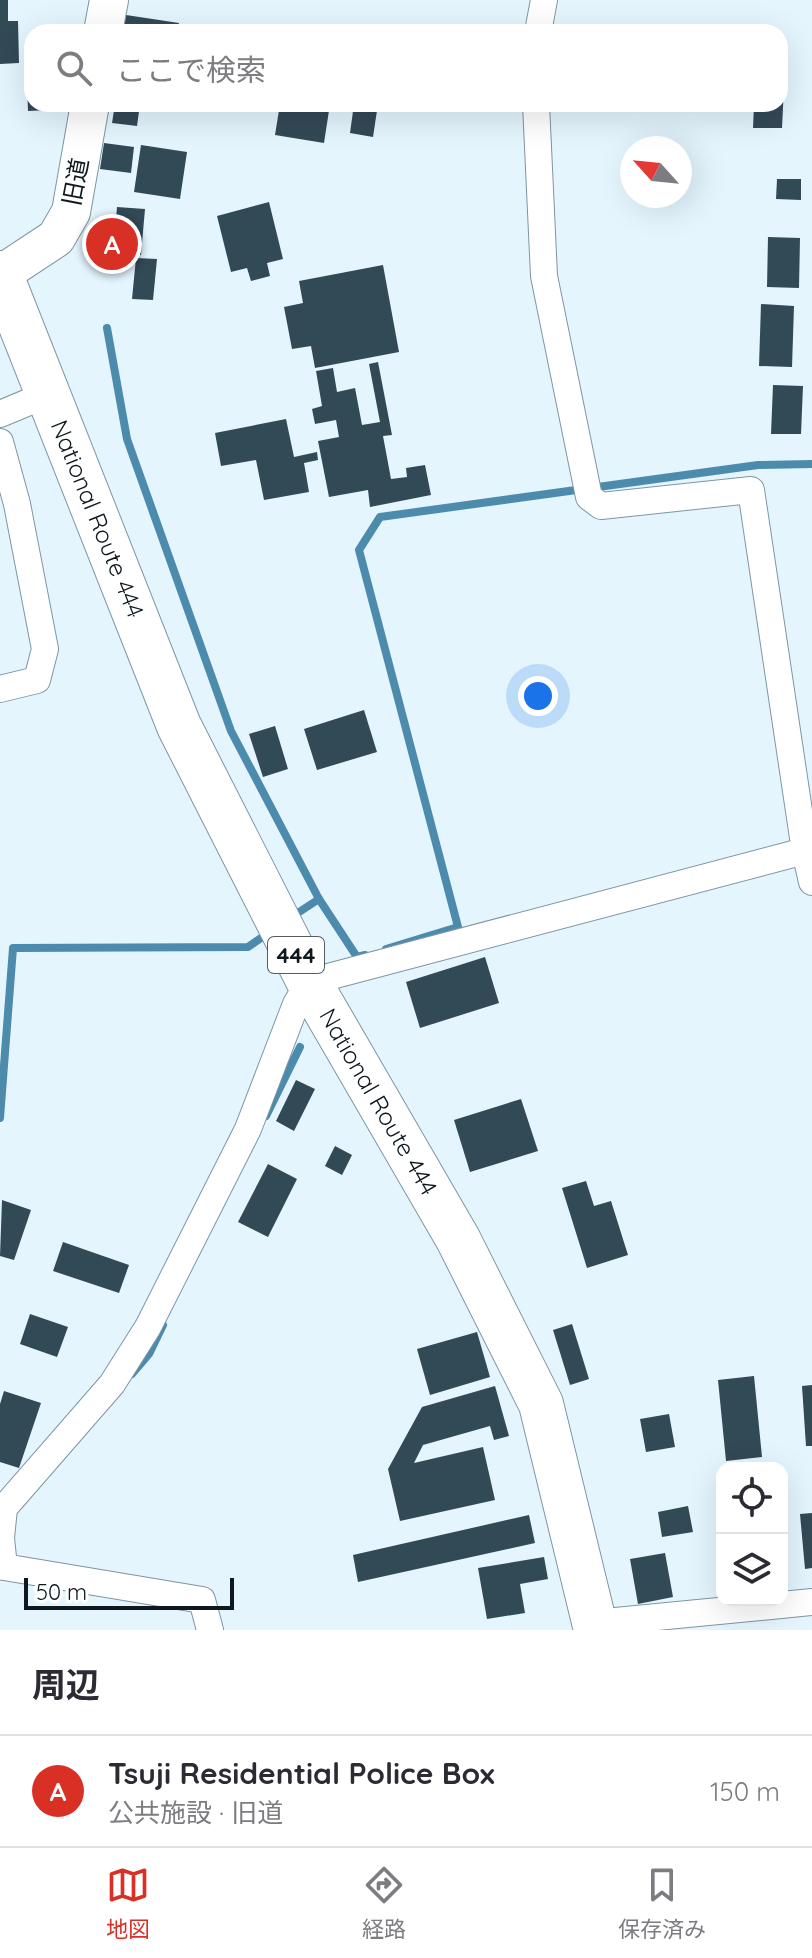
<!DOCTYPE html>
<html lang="ja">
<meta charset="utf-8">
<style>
:root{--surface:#fff;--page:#f2f2f3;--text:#2b2b33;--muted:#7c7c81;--line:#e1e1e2;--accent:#d93025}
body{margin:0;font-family:Quicksand,"Noto Sans JP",sans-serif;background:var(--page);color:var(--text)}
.controls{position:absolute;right:24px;bottom:24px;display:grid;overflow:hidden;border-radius:16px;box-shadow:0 8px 32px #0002}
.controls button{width:72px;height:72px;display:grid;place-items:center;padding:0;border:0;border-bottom:2px solid var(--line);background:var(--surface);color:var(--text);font:40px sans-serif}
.compass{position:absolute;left:620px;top:136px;width:72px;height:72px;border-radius:50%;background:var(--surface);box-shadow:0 8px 32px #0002;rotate:297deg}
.scale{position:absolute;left:24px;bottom:20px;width:210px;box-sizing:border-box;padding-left:8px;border:4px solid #0e181e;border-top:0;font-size:22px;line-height:28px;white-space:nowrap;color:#0e181e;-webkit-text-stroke:6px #fff;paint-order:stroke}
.you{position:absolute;left:538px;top:696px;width:28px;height:28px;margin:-20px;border:6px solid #fff;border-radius:50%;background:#1a73e8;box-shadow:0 0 0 12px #1a73e833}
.badge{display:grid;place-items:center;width:52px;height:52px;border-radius:50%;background:var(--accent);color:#fff;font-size:26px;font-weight:700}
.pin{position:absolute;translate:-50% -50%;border:4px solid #fff;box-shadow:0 2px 8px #0006}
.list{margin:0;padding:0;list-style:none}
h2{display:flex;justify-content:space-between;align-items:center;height:104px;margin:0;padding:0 32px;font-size:34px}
h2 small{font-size:26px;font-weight:400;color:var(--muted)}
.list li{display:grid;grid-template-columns:52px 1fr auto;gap:24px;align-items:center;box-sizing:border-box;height:112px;padding:0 32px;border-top:2px solid var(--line)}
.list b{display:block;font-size:30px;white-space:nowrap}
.list p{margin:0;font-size:26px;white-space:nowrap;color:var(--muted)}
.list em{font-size:26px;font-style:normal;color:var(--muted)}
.icon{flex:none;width:44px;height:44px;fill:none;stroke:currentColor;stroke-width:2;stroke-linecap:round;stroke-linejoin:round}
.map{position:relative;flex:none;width:812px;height:1630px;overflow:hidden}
.search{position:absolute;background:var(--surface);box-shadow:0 8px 32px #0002;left:24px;right:24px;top:24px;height:88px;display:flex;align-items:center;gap:20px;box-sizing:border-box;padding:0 28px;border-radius:24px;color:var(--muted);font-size:30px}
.sheet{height:216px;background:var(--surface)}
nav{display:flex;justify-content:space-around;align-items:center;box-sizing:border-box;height:112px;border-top:2px solid var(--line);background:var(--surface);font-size:22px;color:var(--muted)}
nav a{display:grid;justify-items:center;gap:4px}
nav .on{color:var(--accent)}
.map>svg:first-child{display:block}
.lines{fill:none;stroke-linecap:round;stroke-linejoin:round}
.stream{stroke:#4d8bad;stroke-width:8}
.building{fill:#324956}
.street-casing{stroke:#7d96a5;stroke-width:28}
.secondary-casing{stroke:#7d96a5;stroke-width:40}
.highway-casing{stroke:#7d96a5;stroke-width:46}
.street{stroke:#fff;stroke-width:26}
.secondary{stroke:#fff;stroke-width:38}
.highway{stroke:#fff;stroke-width:44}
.labels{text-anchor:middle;stroke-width:8;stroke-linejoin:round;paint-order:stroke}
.shield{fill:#fff;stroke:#565d62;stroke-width:2}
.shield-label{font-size:22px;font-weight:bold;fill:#0e181e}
.street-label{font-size:24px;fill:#0e181e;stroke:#fff}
</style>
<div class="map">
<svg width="812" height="1630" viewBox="0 0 812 1630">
<rect width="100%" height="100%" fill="#e4f5fe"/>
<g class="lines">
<g class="stream">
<polyline points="107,328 127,439 231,731 319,899 357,957 365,955"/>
<polyline points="290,918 319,899"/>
<polyline points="386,949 458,927 359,550 380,517 758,465 812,464"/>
<polyline points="266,1116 300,1047"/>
<polyline points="0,1118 13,948 248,947 268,933"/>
<polyline points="132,1374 149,1354 163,1325"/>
</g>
</g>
<g class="building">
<polygon points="0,0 8,0 8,21 18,21 19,63 0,64"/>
<polygon points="126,15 179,23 177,32 123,32"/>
<polygon points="72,27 72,32 34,32 34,28"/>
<polygon points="780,38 785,38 783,81 780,81"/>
<polygon points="27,85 32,85 32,104 50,104 50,110 28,111"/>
<polygon points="780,87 784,87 782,128 753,128 754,104 780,104"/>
<polygon points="115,104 140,104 137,126 112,123"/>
<polygon points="280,104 330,104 324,143 275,135"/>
<polygon points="354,104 378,104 373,137 350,133"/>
<polygon points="104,143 134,147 131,173 100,169"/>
<polygon points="141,145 187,152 180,199 134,192"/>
<polygon points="777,179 801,179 801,200 776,199"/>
<polygon points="269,202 283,259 267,263 270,276 251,281 247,268 231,272 217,216"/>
<polygon points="117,207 145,209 141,255 102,252 104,229 115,230"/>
<polygon points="768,237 800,238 799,288 767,287"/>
<polygon points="136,258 157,259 153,300 132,299"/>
<polygon points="383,265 399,352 315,368 311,346 292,349 284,307 303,303 299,281"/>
<polygon points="761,304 794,306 792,367 759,366"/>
<polygon points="378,362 392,435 383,436 391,479 407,477 406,468 425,465 431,495 370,507 368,490 329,497 318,441 339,437 336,420 315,424 312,409 322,406 316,371 333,368 337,392 355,388 362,425 380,422 369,364"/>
<polygon points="773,385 803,386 801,434 771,434"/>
<polygon points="286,419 294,457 317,452 318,460 304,463 309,492 264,500 256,460 221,466 215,433"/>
<polygon points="364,710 377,752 317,770 304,729"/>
<polygon points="275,726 288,769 263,777 249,734"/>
<polygon points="485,957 499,1003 420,1028 406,982"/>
<polygon points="296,1080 315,1089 294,1131 276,1121"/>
<polygon points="521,1099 538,1151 470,1172 454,1120"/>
<polygon points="335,1146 352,1155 342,1175 325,1166"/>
<polygon points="268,1164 297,1179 268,1237 238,1222"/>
<polygon points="586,1181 594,1206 611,1201 628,1255 587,1268 562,1188"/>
<polygon points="2,1200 31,1210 14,1260 0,1256"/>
<polygon points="63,1242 129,1265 119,1293 53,1271"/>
<polygon points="30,1314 68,1327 57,1357 20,1344"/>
<polygon points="572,1324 589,1379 570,1385 553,1330"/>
<polygon points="477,1332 490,1377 430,1395 417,1349"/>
<polygon points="754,1376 762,1457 726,1461 718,1380"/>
<polygon points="812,1385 812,1446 806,1446 802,1386"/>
<polygon points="495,1386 509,1436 494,1440 490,1426 423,1445 414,1463 483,1447 495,1500 400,1521 388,1469 422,1407"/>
<polygon points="4,1391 41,1403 19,1468 0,1462 0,1404"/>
<polygon points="669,1414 675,1447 646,1452 640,1419"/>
<polygon points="688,1506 693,1532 662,1537 658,1512"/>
<polygon points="812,1513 812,1568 805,1569 800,1514"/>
<polygon points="529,1515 535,1543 358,1582 353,1555"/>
<polygon points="665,1553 673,1597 638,1604 630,1559"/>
<polygon points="544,1557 548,1579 520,1584 525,1613 487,1619 478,1568"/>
</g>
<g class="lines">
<defs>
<g id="street">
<polyline points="538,32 544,0"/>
<polyline points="536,104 544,276 589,497 601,506 751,490 805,851 812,882"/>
<polyline points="0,414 48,394"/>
<polyline points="0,442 17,504 45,649 37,680 0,689"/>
<polyline points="595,1623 812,1602"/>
<polyline points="210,1630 202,1600 4,1567 1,1538 4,1508 112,1384 148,1327 248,1129 296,1004 309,982 812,849"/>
</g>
<g id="secondary">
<polyline points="103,32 109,0"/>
<polyline points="0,275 56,238 71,212 90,104"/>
</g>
<polyline id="highway" points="0,273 179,726 309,982 458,1239 541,1404 596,1630"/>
</defs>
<use href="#street" class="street-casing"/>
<use href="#secondary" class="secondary-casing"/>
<use href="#highway" class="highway-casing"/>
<use href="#street" class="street"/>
<use href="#secondary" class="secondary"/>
<use href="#highway" class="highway"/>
</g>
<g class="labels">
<rect class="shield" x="268" y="937" width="56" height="36" rx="6"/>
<g class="shield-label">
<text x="296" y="963">444</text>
</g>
<g class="street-label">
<text transform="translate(76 182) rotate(-79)" y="8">旧道</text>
<text transform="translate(97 519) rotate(68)" y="8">National Route 444</text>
<text transform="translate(378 1102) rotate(60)" y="8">National Route 444</text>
</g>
</g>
</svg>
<div class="controls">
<button><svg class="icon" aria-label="locate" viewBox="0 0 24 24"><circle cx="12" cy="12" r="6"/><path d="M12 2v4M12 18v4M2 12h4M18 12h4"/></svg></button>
<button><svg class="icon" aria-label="layers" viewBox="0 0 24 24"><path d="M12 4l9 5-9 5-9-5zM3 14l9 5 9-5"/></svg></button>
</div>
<svg class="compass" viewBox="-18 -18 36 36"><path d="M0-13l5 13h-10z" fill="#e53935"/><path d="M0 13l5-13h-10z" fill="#7c7c81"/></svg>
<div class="scale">50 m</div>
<div class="you"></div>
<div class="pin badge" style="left:112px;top:244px">A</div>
<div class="search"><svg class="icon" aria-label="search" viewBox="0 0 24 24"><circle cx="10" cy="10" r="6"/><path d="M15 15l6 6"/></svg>ここで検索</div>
</div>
<section class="sheet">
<h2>周辺<small></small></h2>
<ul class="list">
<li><span class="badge">A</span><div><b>Tsuji Residential Police Box</b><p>公共施設 · 旧道</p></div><em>150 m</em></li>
</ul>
</section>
<nav>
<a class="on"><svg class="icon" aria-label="map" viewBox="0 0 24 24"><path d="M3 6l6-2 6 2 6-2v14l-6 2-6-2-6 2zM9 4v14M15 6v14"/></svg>地図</a>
<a><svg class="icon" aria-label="directions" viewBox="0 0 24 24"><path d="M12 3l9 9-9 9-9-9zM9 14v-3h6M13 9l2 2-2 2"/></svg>経路</a>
<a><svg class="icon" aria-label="saved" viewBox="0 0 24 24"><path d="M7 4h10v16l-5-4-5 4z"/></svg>保存済み</a>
</nav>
